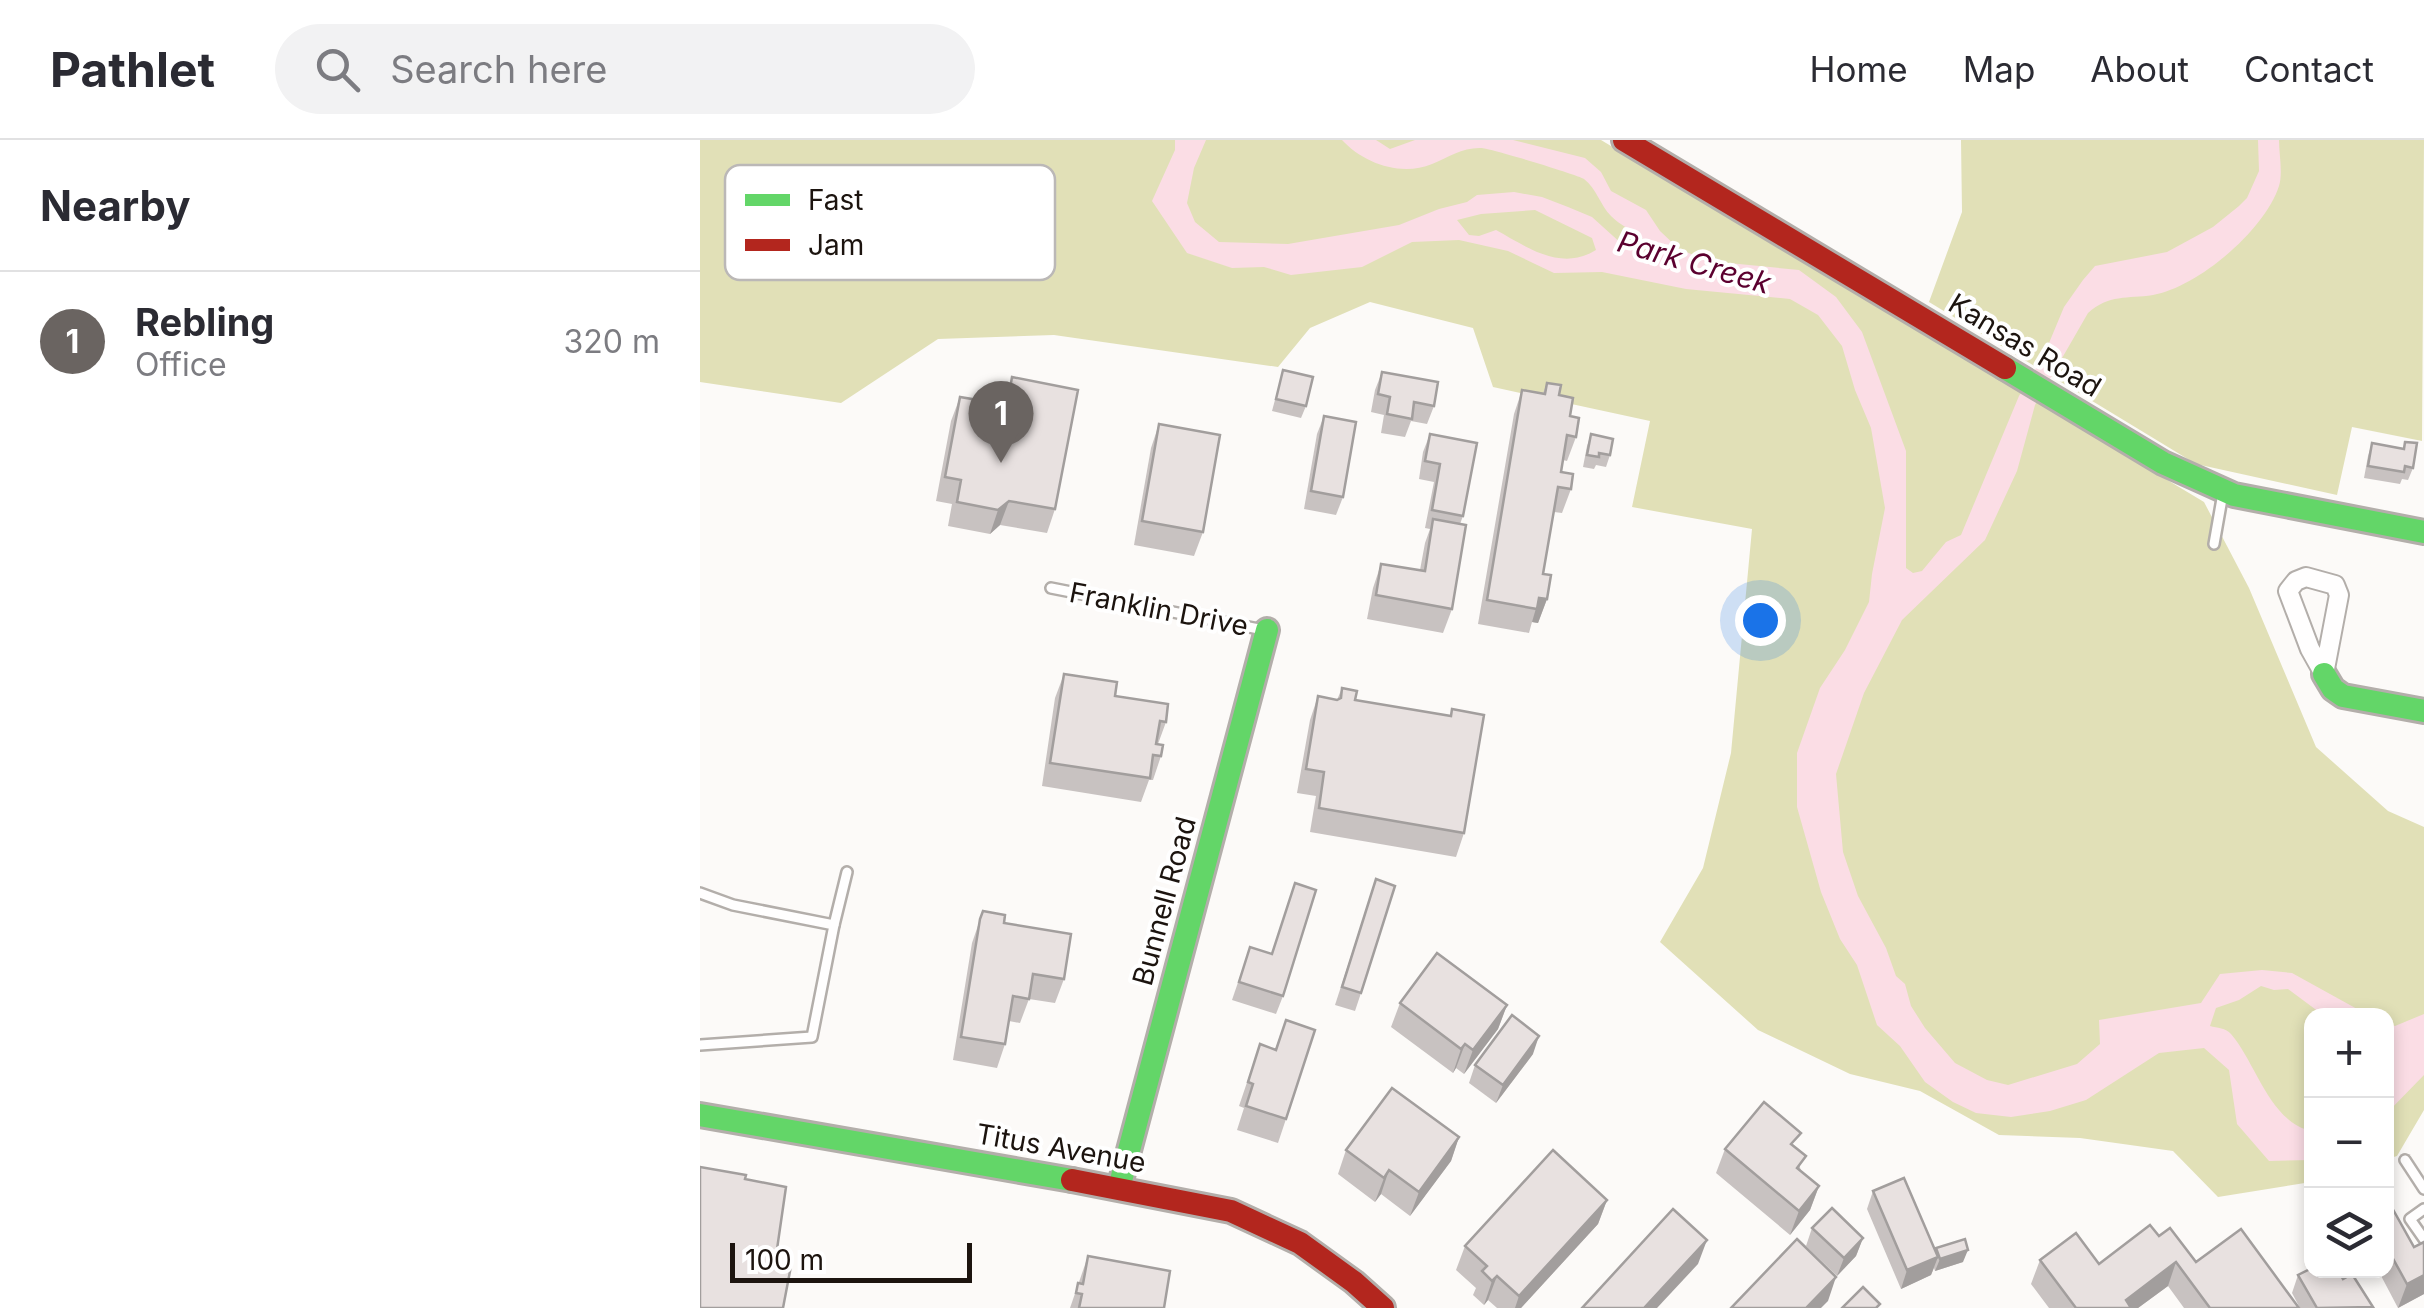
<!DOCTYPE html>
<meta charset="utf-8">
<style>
:root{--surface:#fff;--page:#f2f2f3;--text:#2b2b33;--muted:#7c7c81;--line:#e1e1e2;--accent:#6a6461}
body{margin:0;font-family:Inter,sans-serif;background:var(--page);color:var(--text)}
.controls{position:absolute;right:30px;bottom:30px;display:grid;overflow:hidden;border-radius:20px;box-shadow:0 5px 15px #0003}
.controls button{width:90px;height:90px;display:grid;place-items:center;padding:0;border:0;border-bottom:2px solid var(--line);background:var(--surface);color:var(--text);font:50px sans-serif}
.scale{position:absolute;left:30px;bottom:25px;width:242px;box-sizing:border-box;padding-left:10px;border:5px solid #1c140f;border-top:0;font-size:28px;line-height:35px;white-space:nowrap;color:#1c140f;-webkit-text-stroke:8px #fff;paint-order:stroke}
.you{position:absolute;left:1060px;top:480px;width:35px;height:35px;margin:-25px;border:8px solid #fff;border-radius:50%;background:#1a73e8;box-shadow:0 0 0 15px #1a73e833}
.badge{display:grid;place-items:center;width:65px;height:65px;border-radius:50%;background:var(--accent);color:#fff;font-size:32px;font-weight:700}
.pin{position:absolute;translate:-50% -82px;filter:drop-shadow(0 2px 5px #0008)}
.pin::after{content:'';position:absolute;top:52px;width:35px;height:30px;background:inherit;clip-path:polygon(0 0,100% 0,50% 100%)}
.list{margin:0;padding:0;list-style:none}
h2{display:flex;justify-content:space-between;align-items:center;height:130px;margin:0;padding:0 40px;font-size:42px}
h2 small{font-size:32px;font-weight:400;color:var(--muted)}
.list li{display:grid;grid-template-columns:65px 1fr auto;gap:30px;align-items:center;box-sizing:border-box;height:140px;padding:0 40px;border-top:2px solid var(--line)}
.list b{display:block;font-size:38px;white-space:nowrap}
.list p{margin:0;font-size:32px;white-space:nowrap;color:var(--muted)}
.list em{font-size:32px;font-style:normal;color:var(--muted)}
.icon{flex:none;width:55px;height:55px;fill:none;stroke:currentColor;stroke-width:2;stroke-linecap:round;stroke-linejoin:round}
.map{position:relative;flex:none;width:1724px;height:1168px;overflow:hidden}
header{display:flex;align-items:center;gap:60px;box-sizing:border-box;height:140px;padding:0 50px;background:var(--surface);border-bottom:2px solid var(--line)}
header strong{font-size:48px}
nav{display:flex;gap:55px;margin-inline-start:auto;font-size:35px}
.search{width:700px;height:90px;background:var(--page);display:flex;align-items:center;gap:25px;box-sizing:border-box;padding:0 35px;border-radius:55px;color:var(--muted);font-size:38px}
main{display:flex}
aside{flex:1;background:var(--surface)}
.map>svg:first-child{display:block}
.green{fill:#e1e0b7}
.water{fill:#fbdde5;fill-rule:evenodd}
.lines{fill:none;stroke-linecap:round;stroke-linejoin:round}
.lane-casing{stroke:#b3aeaa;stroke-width:14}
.street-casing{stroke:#b3aeaa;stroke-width:22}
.fast-casing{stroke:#b3aeaa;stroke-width:28}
.jam-casing{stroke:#b3aeaa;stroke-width:28}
.lane{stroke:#fffefe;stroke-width:9}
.street{stroke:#fffefe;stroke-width:18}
.fast{stroke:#63d668;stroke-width:22}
.jam{stroke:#b3261e;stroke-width:22}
.wall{fill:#c8c2c1}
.shaded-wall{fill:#a29e9d}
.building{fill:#e8e1e0;stroke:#a29e9d;stroke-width:2.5}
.labels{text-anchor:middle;stroke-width:8;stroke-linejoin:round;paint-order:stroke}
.street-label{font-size:28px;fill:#1c140f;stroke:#fff}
.water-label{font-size:30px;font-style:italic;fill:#5b002f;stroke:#fff}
.key{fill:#fff;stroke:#bbb8b7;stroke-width:2.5}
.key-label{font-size:28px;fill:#1c140f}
</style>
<header>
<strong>Pathlet</strong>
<div class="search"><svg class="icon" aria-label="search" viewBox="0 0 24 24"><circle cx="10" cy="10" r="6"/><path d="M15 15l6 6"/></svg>Search here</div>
<nav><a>Home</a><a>Map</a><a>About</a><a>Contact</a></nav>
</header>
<main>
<aside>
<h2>Nearby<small></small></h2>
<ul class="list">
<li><span class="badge">1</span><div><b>Rebling</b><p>Office</p></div><em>320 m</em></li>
</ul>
</aside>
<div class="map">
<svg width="1724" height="1168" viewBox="0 0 1724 1168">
<rect width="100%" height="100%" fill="#fcfaf8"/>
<g class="green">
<polygon points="0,0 901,0 1504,362 1549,448 1616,607 1688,671 1724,687 1724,970 1697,1016 1687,1019 1686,876 1612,876 1611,1042 1518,1057 1473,1011 1380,998 1299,995 1220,951 1150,934 1058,890 960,802 1003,728 1031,613 1052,389 932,367 950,281 793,247 773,188 670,162 610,188 578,227 354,195 238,199 141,263 0,242"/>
<polygon points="1261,0 1724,0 1722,301 1652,287 1637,355 1496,324 1229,162 1262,72"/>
</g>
<g class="water">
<path d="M475,0H506L494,28L487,63L495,82L519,102L588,104L699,85L739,69L767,62L777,55L814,52L842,57L868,67L892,77L923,105L941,111L952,109C940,92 924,89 911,76C900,65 897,49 884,39C879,35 792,9 782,8C763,7 749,17 732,24C701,37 663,23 642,0H676L690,9L715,0H813L885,18L901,32L911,51L946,70L960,91L979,109L1008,121L1099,130L1136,157L1162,192L1206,311V428L1213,433L1222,431L1246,402L1261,395L1319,256L1344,215L1364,167L1383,140L1395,126L1467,112L1513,87L1539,66L1547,58L1559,31L1558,0H1579C1579,14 1583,33 1579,46C1565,90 1498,147 1453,155C1427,159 1409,154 1388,173L1335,265L1317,331L1285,400L1202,480L1164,553L1136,634L1143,712L1158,756L1186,808L1196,836L1205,844L1211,866L1225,888L1255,923L1287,940L1308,945L1377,924L1400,904L1399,880L1501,863L1520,834L1562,830L1592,833L1668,875H1623L1588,849L1574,850L1561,846L1539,860L1516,868L1510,886C1517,888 1526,888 1531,894C1556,923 1570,982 1611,991V1020L1569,1021L1537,984L1529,930L1504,908L1459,913L1386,960L1350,971L1311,977L1276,973L1253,962L1225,942L1200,906L1177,885L1157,825L1140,799L1121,752L1097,667V613L1120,548L1145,510L1169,462L1172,434L1185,368L1171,288L1155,250L1142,206L1118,175L1090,159L986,149L902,132L854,133L808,111L759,100L712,102L662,127L591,135L564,127L532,128L487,113L452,61L475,10ZM835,70L892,98L896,110C861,132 827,107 796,90L779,96L769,95L757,80L781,74Z"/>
<path d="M1724,874V935L1687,973C1686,951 1692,933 1692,911L1687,909V883L1695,886Z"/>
</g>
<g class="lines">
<defs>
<g id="lane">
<polyline points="1514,404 1523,353"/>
<polyline points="351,448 564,490"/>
<polyline points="0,753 33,765 134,785 112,897 0,905"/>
<polyline points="134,785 147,732"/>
<polyline points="1705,1020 1724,1049"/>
<polyline points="1724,1069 1710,1079 1724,1099"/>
</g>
<polygon id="street" points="1606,437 1635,445 1639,455 1624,534 1610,509 1588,451 1596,441"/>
<g id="fast">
<polyline points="1305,228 1463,323 1534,355 1724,392"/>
<polyline points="1624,534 1633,549 1643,556 1724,571"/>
<polyline points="0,975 372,1040"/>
<polyline points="419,1048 567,490"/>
</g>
<g id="jam">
<polyline points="924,0 1305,228"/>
<polyline points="372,1040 531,1071 600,1103 654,1142 683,1168"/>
</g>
</defs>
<use href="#lane" class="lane-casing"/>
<use href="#street" class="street-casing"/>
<use href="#fast" class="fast-casing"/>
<use href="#jam" class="jam-casing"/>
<use href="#lane" class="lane"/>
<use href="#street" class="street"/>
<use href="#fast" class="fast"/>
<use href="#jam" class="jam"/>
</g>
<g class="wall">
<polygon points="583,230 606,266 601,278 572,271"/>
<polygon points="682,232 734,266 727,284 711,281 705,297 681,293 684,275 671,272 675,250"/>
<polygon points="312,237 355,369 347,393 300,385 290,394 248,386 252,364 236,361 251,281 260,257 283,261 286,251 306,255"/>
<polygon points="847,243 859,255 870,276 876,297 867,321 863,320 861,332 871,349 862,373 854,372 843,434 847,459 838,483 832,482 829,493 778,484 814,274 822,250 843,253"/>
<polygon points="624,276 643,357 636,375 604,369 617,294"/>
<polygon points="459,284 503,392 494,416 434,405 451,308"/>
<polygon points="730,294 763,376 760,384 752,469 743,493 667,479 673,448 681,424 720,430 725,403 730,389 725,388 734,342 719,339 723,312"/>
<polygon points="891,294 910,315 906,327 896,325 894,329 883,327 887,306"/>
<polygon points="1705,302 1713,328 1708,340 1702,339 1700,344 1664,338 1668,316 1672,303 1703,308"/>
<polygon points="364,534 415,556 466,582 458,604 461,616 453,640 449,640 441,662 342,646 355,558"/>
<polygon points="642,548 655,560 750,576 752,569 764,693 756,717 610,692 616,656 597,653 610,580 618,556 637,560"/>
<polygon points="676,739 661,853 655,871 635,865"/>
<polygon points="283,771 304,783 364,839 355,863 329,859 320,883 309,881 305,904 297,928 253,920 272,803"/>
<polygon points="550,807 583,856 576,874 532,860"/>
<polygon points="700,863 807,865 798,889 764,934 756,928 753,933 691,887"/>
<polygon points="586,880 586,979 578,1003 537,990 544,968 539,966 560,904 575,910"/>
<polygon points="833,914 796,963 769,943 775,925"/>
<polygon points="759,997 751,1021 710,1076 681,1054 675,1062 638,1034 646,1010"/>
<polygon points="1095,1008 1101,1031 1119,1046 1110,1070 1090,1095 1016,1033 1025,1009"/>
<polygon points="1173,1051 1235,1111 1236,1108 1263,1122 1235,1131 1234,1128 1231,1135 1201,1149 1167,1069"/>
<polygon points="1686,1057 1724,1154 1698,1168 1678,1130 1686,1130"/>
<polygon points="907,1060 898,1084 821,1168 797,1168 788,1160 784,1165 773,1155 776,1148 756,1130 765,1106"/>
<polygon points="1112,1088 1163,1098 1156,1116 1137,1136 1106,1106"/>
<polygon points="1459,1096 1496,1122 1599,1168 1484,1168 1468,1146 1438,1168 1349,1168 1331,1144 1340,1120 1399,1124"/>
<polygon points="388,1116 464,1168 370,1168"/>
<polygon points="1598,1135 1643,1139 1672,1168 1600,1168 1592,1153"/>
</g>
<g class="shaded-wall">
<polygon points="309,361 300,385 290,394 298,370"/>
<polygon points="839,458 847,459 838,483 832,482"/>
<polygon points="807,865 798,889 764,934 773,910"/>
<polygon points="839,896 833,914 796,963 803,945"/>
<polygon points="765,904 756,928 753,933 761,909"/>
<polygon points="759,997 751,1021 710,1076 719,1052"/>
<polygon points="689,1030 681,1054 675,1062 684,1038"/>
<polygon points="1119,1046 1110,1070 1090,1095 1099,1071"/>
<polygon points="907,1060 898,1084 821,1168 815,1168 819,1156"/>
<polygon points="1163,1098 1156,1116 1137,1136 1144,1118"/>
<polygon points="1007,1100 998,1124 957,1168 944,1168"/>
<polygon points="1268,1110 1263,1122 1235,1131 1240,1119"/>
<polygon points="1238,1117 1231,1135 1201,1149 1207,1130"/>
<polygon points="1476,1122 1468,1146 1438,1168 1423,1168 1426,1160"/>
<polygon points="1724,1135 1724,1154 1698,1168 1707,1144"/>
<polygon points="797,1136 788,1160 784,1165 792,1141"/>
<polygon points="1136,1137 1128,1161 1121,1168 1106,1168"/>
</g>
<g class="building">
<polygon points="583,230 613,237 606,266 576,259"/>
<polygon points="682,232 738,242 734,266 714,262 712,279 687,274 690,257 678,254"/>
<polygon points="312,237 378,250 355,369 309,361 298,370 257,362 261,340 245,337 260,257 284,261 286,251 309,255"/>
<polygon points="847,243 861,245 859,255 873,258 870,276 879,278 876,297 867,295 861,332 873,334 871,349 858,347 843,434 851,435 847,459 839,458 837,469 787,460 822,250 845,254"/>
<polygon points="624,276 656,282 643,357 611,351"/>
<polygon points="459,284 520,295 503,392 442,381"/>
<polygon points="730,294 777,303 763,376 732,370 740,324 725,321"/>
<polygon points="891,294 913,299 910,315 899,313 899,317 887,315"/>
<polygon points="1705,302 1717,303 1713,328 1705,326 1704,332 1668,326 1672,303 1704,309"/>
<polygon points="733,379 766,385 752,469 676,455 681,424 725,431"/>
<polygon points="364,534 417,542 415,556 468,564 466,582 460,581 456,604 463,605 461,616 453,615 450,638 350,623"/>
<polygon points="642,548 657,551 655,560 751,576 752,569 784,575 764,693 619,668 624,632 606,629 618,556 637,560 641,558"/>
<polygon points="676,739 695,746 661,853 642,847"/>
<polygon points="595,743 616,750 583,856 539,842 550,807 572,814"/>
<polygon points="283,771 305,775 304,783 371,794 364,839 333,834 329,859 313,856 305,904 261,897 280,779"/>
<polygon points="737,813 807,865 773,910 765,904 761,909 700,863"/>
<polygon points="812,875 839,896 803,945 775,925"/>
<polygon points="586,880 615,890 586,979 546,966 553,944 548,942 560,904 576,910"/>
<polygon points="692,948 759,997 719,1052 689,1030 684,1038 646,1010"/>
<polygon points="1064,962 1101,993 1091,1004 1106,1016 1097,1028 1119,1046 1099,1071 1025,1009"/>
<polygon points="853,1010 907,1060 819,1156 797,1136 792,1141 782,1131 787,1126 765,1106"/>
<polygon points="0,1027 46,1035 45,1039 86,1047 75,1123 91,1126 83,1168 0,1168"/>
<polygon points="1204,1038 1238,1117 1207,1130 1173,1051"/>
<polygon points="1686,1057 1714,1107 1724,1102 1724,1135 1707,1144 1686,1106"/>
<polygon points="1132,1068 1163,1098 1144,1118 1112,1088"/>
<polygon points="973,1069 1007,1100 944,1168 882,1168"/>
<polygon points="1450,1085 1459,1096 1470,1088 1496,1122 1541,1089 1599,1168 1510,1168 1476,1122 1426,1160 1431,1168 1376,1168 1340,1120 1376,1093 1399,1124"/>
<polygon points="1097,1099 1136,1137 1106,1168 1031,1168"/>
<polygon points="1265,1099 1268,1110 1240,1119 1236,1108"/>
<polygon points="388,1116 470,1131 464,1168 379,1168 382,1154 376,1153 378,1143 383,1144"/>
<polygon points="1612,1128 1612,1130 1638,1130 1643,1139 1652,1134 1673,1167 1617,1168 1598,1135"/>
<polygon points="1163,1147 1180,1164 1176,1168 1142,1168"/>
</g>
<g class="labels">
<g class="street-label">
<text transform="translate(1325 205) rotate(31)" y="10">Kansas Road</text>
<text transform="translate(459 469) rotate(11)" y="10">Franklin Drive</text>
<text transform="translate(464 761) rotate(-75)" y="10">Bunnell Road</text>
<text transform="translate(361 1008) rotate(10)" y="10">Titus Avenue</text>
</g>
<g class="water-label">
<text transform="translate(994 123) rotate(16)" y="10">Park Creek</text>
</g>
</g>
<rect x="25" y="25" width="330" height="115" rx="15" class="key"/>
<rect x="45" y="54" width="45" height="12" fill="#63d668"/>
<rect x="45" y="99" width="45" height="12" fill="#b3261e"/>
<g class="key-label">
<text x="108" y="70">Fast</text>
<text x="108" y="115">Jam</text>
</g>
</svg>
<div class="controls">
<button>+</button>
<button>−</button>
<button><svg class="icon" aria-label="layers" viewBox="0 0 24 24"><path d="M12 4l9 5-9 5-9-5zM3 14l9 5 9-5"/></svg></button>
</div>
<div class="scale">100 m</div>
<div class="you"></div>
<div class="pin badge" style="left:301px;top:323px">1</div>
</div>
</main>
